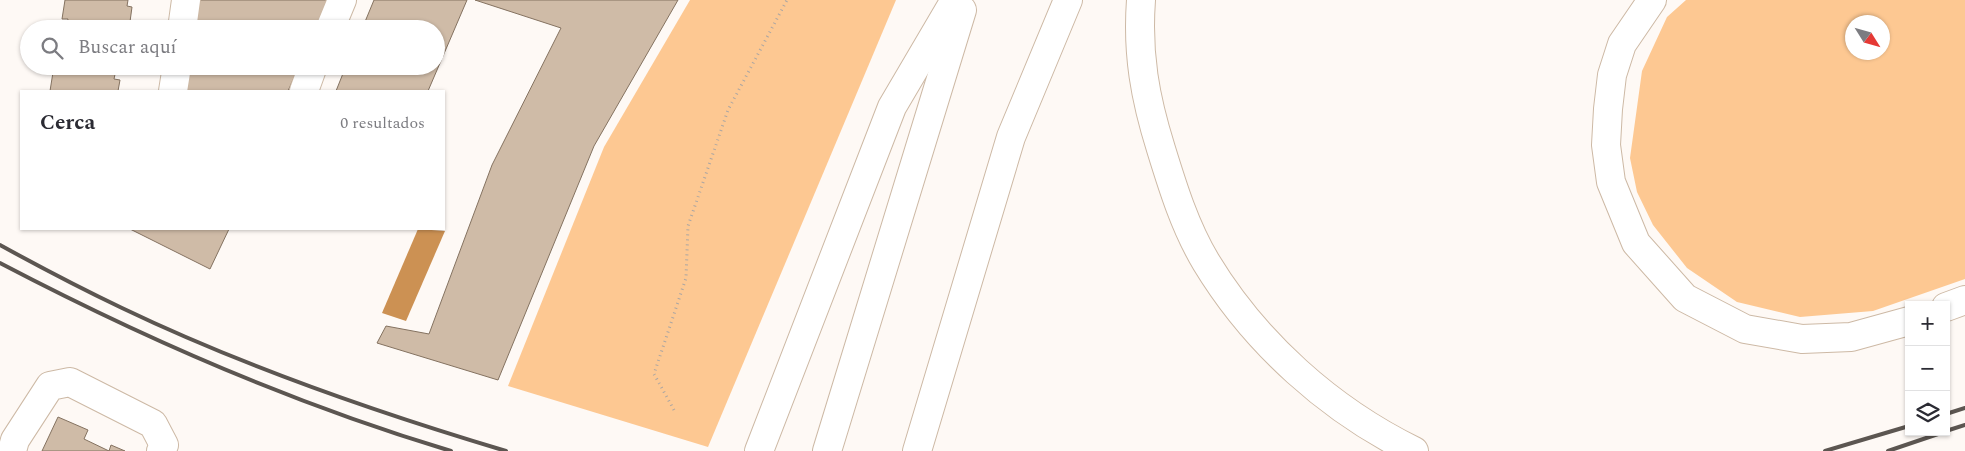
<!DOCTYPE html>
<html lang="es">
<meta charset="utf-8">
<style>
:root{--surface:#fff;--page:#f2f2f3;--text:#2b2b33;--muted:#7c7c81;--line:#e1e1e2}
body{margin:0;font-family:Spectral,serif;background:var(--page);color:var(--text)}
.controls{position:absolute;right:15px;bottom:15px;display:grid;overflow:hidden;border-radius:0px;box-shadow:0 1px 4px #0004}
.controls button{width:45px;height:45px;display:grid;place-items:center;padding:0;border:0;border-bottom:1px solid var(--line);background:var(--surface);color:var(--text);font:25px sans-serif}
.compass{position:absolute;left:1845px;top:15px;width:45px;height:45px;border-radius:50%;background:var(--surface);box-shadow:0 1px 4px #0004;rotate:127deg}
.list{margin:0;padding:0;list-style:none}
h2{display:flex;justify-content:space-between;align-items:center;height:65px;margin:0;padding:0 20px;font-size:21px}
h2 small{font-size:16px;font-weight:400;color:var(--muted)}
.icon{flex:none;width:28px;height:28px;fill:none;stroke:currentColor;stroke-width:2;stroke-linecap:round;stroke-linejoin:round}
.map{position:relative;flex:none;width:1965px;height:451px;overflow:hidden}
.search{position:absolute;background:var(--surface);box-shadow:0 1px 4px #0004;left:20px;top:20px;width:425px;height:55px;display:flex;align-items:center;gap:12px;box-sizing:border-box;padding:0 18px;border-radius:28px;color:var(--muted);font-size:19px}
.panel{position:absolute;background:var(--surface);box-shadow:0 1px 4px #0004;left:20px;top:90px;width:425px;height:140px;border-radius:0px}
.map>svg:first-child{display:block}
.green{fill:#fdc892;fill-rule:evenodd}
.water{fill:#cc9153}
.building{fill:#cfbba7;stroke:#847260}
.lines{fill:none;stroke-linecap:round;stroke-linejoin:round}
.minor-casing{stroke:#cdb9a5;stroke-width:30}
.highway-casing{stroke:#cdb9a5;stroke-width:30}
.path{stroke:#aca6a2;stroke-width:3;stroke-dasharray:1 4;stroke-linecap:butt}
.minor{stroke:#fff;stroke-width:28}
.highway{stroke:#fff;stroke-width:28}
.rail{stroke:#5c5651;stroke-width:4}
</style>
<div class="map">
<svg width="1965" height="451" viewBox="0 0 1965 451">
<rect width="100%" height="100%" fill="#fef9f5"/>
<g class="green">
<polygon points="690,0 896,0 708,447 508,386 604,147"/>
<path d="M1686,0H1965V279L1873,311L1800,317L1737,302L1687,268L1653,225L1637,192L1630,158L1642,71L1667,17ZM1852,22H1882V52H1852Z"/>
</g>
<polygon class="water" points="418,229 445,231 406,321 382,313"/>
<g class="building">
<polygon points="65,0 128,0 127,6 132,7 129,29 66,29 68,19 62,19"/>
<polygon points="199,0 328,0 315,29 194,29"/>
<polygon points="374,0 467,0 428,91 336,91 346,66 436,66 436,29 362,29"/>
<polygon points="475,0 678,0 594,146 498,380 377,343 386,326 429,334 492,165 561,28"/>
<polygon points="54,66 122,66 121,72 116,70 114,79 120,80 118,91 50,91"/>
<polygon points="189,66 299,66 288,91 185,91"/>
<polygon points="130,229 229,229 210,269"/>
<polygon points="58,417 88,430 84,439 109,451 111,445 125,451 42,451"/>
</g>
<g class="lines">
<defs>
<g id="minor">
<polyline points="1652,0 1622,44 1612,75 1608,109 1606,145 1611,182 1636,243 1685,298 1745,329 1802,339 1851,337 1909,321"/>
<polyline points="182,29 186,0"/>
<polyline points="330,29 342,0"/>
<polyline points="173,91 177,66"/>
<polyline points="304,91 313,66"/>
<polyline points="1946,307 1965,300"/>
<polyline points="12,451 15,440 50,386 70,382 153,424 164,445 161,451"/>
</g>
<g id="highway">
<path d="M1141,0C1137,54 1145,98 1161,149C1173,188 1185,227 1206,262C1255,343 1330,410 1414,451"/>
<polyline points="759,451 892,107 955,0"/>
<polyline points="827,451 962,10"/>
<polyline points="917,451 1011,137 1068,0"/>
</g>
</defs>
<use href="#minor" class="minor-casing"/>
<use href="#highway" class="highway-casing"/>
<polyline class="path" points="674,410 654,374 686,278 688,226 728,110 787,0"/>
<use href="#minor" class="minor"/>
<use href="#highway" class="highway"/>
<g class="rail">
<path d="M0,245C40,267 80,288 122,308C245,367 375,412 506,451"/>
<path d="M0,263C145,339 294,404 451,451"/>
<polyline points="1946,414 1965,408"/>
<polyline points="1946,431 1965,425"/>
<polyline points="1825,451 1909,426"/>
<polyline points="1888,451 1944,432"/>
</g>
</g>
</svg>
<div class="controls">
<button>+</button>
<button>−</button>
<button><svg class="icon" aria-label="layers" viewBox="0 0 24 24"><path d="M12 4l9 5-9 5-9-5zM3 14l9 5 9-5"/></svg></button>
</div>
<svg class="compass" viewBox="-18 -18 36 36"><path d="M0-13l5 13h-10z" fill="#e53935"/><path d="M0 13l5-13h-10z" fill="#7c7c81"/></svg>
<div class="search"><svg class="icon" aria-label="search" viewBox="0 0 24 24"><circle cx="10" cy="10" r="6"/><path d="M15 15l6 6"/></svg>Buscar aquí</div>
<section class="panel">
<h2>Cerca<small>0 resultados</small></h2>
<ul class="list">
</ul>
</section>
</div>
